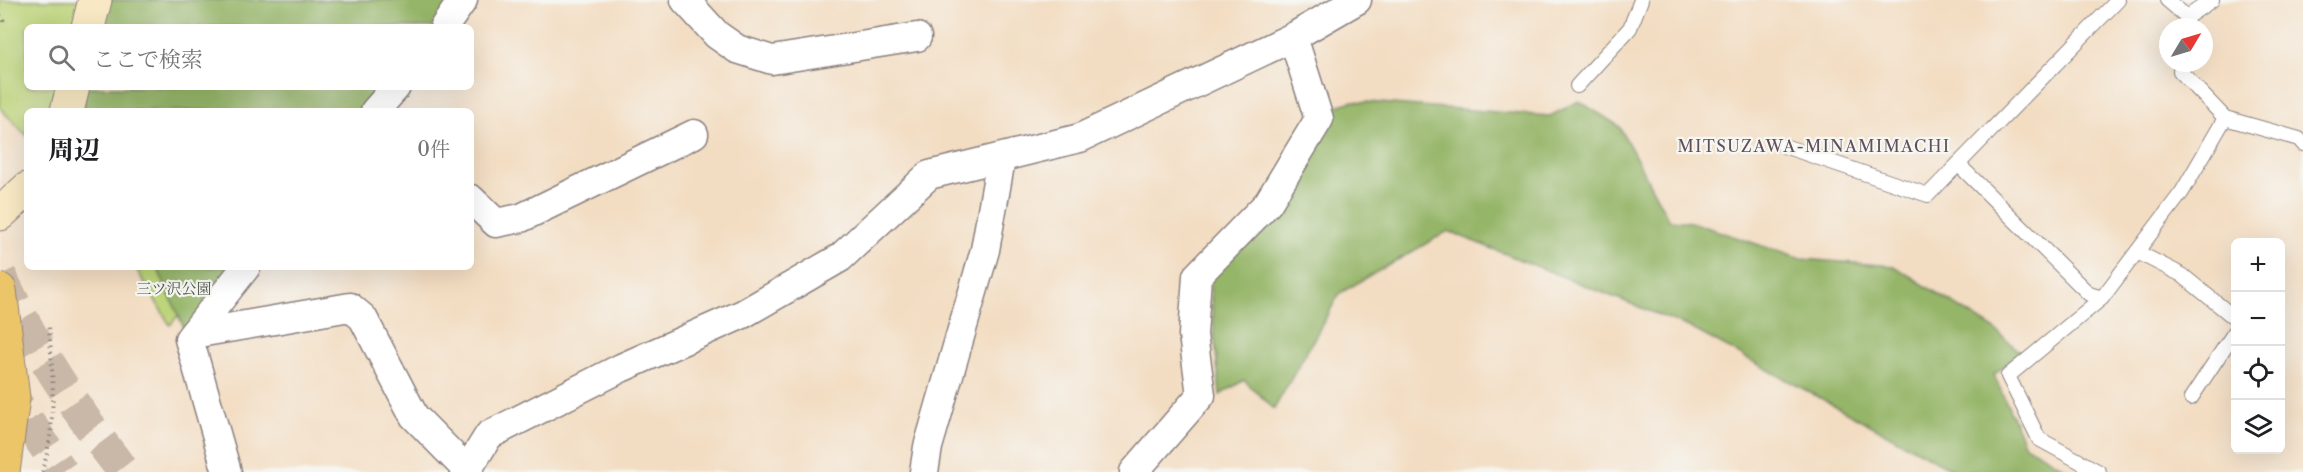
<!DOCTYPE html>
<html lang="ja">
<meta charset="utf-8">
<style>
:root{--surface:#fff;--page:#f6f6f6;--text:#202124;--muted:#757577;--line:#e0e0e0}
body{margin:0;font-family:"Libre Caslon Text","Noto Serif JP",serif;background:var(--page);color:var(--text)}
.controls{position:absolute;right:18px;bottom:18px;display:grid;overflow:hidden;border-radius:9px;box-shadow:0 6px 24px #0002}
.controls button{width:54px;height:54px;display:grid;place-items:center;padding:0;border:0;border-bottom:2px solid var(--line);background:var(--surface);color:var(--text);font:30px sans-serif}
.compass{position:absolute;left:2159px;top:18px;width:54px;height:54px;border-radius:50%;background:var(--surface);box-shadow:0 6px 24px #0002;rotate:52deg}
.list{margin:0;padding:0;list-style:none}
h2{display:flex;justify-content:space-between;align-items:center;height:78px;margin:0;padding:0 24px;font-size:26px}
h2 small{font-size:20px;font-weight:400;color:var(--muted)}
.icon{flex:none;width:33px;height:33px;fill:none;stroke:currentColor;stroke-width:2;stroke-linecap:round;stroke-linejoin:round}
.map{position:relative;flex:none;width:2303px;height:472px;overflow:hidden}
.search{position:absolute;background:var(--surface);box-shadow:0 6px 24px #0002;left:24px;top:24px;width:450px;height:66px;display:flex;align-items:center;gap:15px;box-sizing:border-box;padding:0 21px;border-radius:9px;color:var(--muted);font-size:22px}
.panel{position:absolute;background:var(--surface);box-shadow:0 6px 24px #0002;left:24px;top:108px;width:450px;height:162px;border-radius:9px}
.map>svg:first-child{display:block}
.green{fill:#bcd377;stroke:#6f7a59;stroke-width:1.5}
.forest{fill:#95b568;stroke:#5c6c52;stroke-width:1.5}
.lines{fill:none;stroke-linecap:round;stroke-linejoin:round}
.highway-tunnel{stroke:#c9b8a7;stroke-width:33;stroke-dasharray:33 16;stroke-linecap:butt}
.lane-casing{stroke:#8a807e;stroke-width:16}
.street-casing{stroke:#8a807e;stroke-width:31}
.secondary-casing{stroke:#8a807e;stroke-width:35}
.primary-casing{stroke:#8a807e;stroke-width:35}
.path{stroke:#8a807e;stroke-width:4;stroke-dasharray:1.5 4.5;stroke-linecap:butt}
.lane{stroke:#fff;stroke-width:14}
.street{stroke:#fff;stroke-width:28}
.secondary{stroke:#f8e8c3;stroke-width:33}
.primary{stroke:#edc569;stroke-width:33}
.labels{text-anchor:middle;stroke-width:4.5;stroke-linejoin:round;paint-order:stroke}
.park-label{font-size:15px;fill:#50574d;stroke:#f6f6f2}
.neighbourhood-label{font-size:16px;letter-spacing:1.5px;fill:#61505a;stroke:#f6f6f2}
</style>
<div class="map">
<svg width="2303" height="472" viewBox="0 0 2303 472">
<rect width="100%" height="100%" fill="#f6f6f2"/>
<filter id="ink" filterUnits="userSpaceOnUse"><feTurbulence type="fractalNoise" baseFrequency=".0167" numOctaves="2"/><feDisplacementMap in="SourceGraphic" scale="12" xChannelSelector="R" yChannelSelector="G"/><feConvolveMatrix kernelMatrix="1 2 1 2 8 2 1 2 1" color-interpolation-filters="sRGB"/></filter>
<filter id="wash" filterUnits="userSpaceOnUse"><feTurbulence type="fractalNoise" baseFrequency=".008" numOctaves="4" result="noise"/><feDisplacementMap in="SourceGraphic" scale="24" xChannelSelector="R" yChannelSelector="G"/><feGaussianBlur stdDeviation="1.35" result="paint"/><feColorMatrix in="noise" values="0 0 0 0 0 0 0 0 0 0 0 0 0 0 0 0 0 1.4 0 .05"/><feComposite in="paint" operator="in"/></filter>
<g filter="url(#wash)">
<rect width="100%" height="100%" fill="#f3ddc2"/>
<g class="green">
<polygon points="0,0 444,0 421,27 27,27 27,87 371,87 351,111 27,111 27,136 0,108"/>
<polygon points="135,267 219,267 170,325"/>
</g>
<g class="forest">
<polygon points="97,0 460,0 438,27 91,27"/>
<polygon points="79,87 390,87 371,111 87,111"/>
<polygon points="1353,101 1550,116 1579,101 1619,126 1669,220 1691,222 1801,259 1894,266 1994,329 2020,352 1994,375 2025,445 2072,472 1957,472 1689,327 1448,231 1340,293 1274,409 1244,380 1220,395 1209,278 1241,247 1273,221 1328,122 1324,110"/>
<polygon points="157,267 246,267 189,339"/>
</g>
</g>
<g filter="url(#ink)">
<g class="lines">
<g class="highway-tunnel">
<path d="M0,275C33,345 76,411 124,472"/>
<polyline points="1,381 62,472"/>
</g>
<defs>
<g id="lane">
<polyline points="2167,0 2187,17 2186,27"/>
<polyline points="2187,17 2212,0"/>
<polyline points="2181,63 2180,71 2225,118 2299,139 2303,144"/>
<polyline points="1577,86 1630,28 1641,0"/>
<polyline points="1784,146 1928,195 2118,0"/>
<polyline points="1958,164 2089,294 2102,298"/>
<polyline points="2137,252 2182,275 2236,319"/>
<polyline points="2191,398 2236,330"/>
<polyline points="2099,472 2039,439 2008,376 2102,298 2182,192 2225,118"/>
</g>
<g id="street">
<polyline points="685,0 717,35 737,49 772,60 917,37"/>
<polyline points="444,27 463,0"/>
<polyline points="375,111 396,87"/>
<polyline points="471,199 496,223 521,218 694,134"/>
<polyline points="193,334 350,307 363,318 414,416 467,470"/>
<polyline points="227,472 189,339 246,267"/>
<polyline points="466,472 489,435 621,368 743,314 840,258 929,175 1080,138 1293,37 1357,0"/>
<polyline points="924,472 928,447 985,250 1001,159"/>
<polyline points="1134,472 1201,395 1193,335 1197,276 1268,203 1319,119 1293,37"/>
</g>
<g id="secondary">
<polyline points="88,27 95,0"/>
<polyline points="67,111 73,87"/>
<polyline points="0,214 27,189"/>
</g>
<polyline id="primary" points="0,290 13,398 3,472"/>
</defs>
<use href="#lane" class="lane-casing"/>
<use href="#street" class="street-casing"/>
<use href="#secondary" class="secondary-casing"/>
<use href="#primary" class="primary-casing"/>
<g class="path">
<polyline points="0,15 6,25"/>
<path d="M42,472C57,424 53,376 49,327"/>
</g>
<use href="#lane" class="lane"/>
<use href="#street" class="street"/>
<use href="#secondary" class="secondary"/>
<use href="#primary" class="primary"/>
</g>
</g>
<g class="labels">
<g class="park-label">
<text x="174" y="294">三ツ沢公園</text>
</g>
<g class="neighbourhood-label">
<text x="1814" y="152">MITSUZAWA-MINAMIMACHI</text>
</g>
</g>
</svg>
<div class="controls">
<button>+</button>
<button>−</button>
<button><svg class="icon" aria-label="locate" viewBox="0 0 24 24"><circle cx="12" cy="12" r="6"/><path d="M12 2v4M12 18v4M2 12h4M18 12h4"/></svg></button>
<button><svg class="icon" aria-label="layers" viewBox="0 0 24 24"><path d="M12 4l9 5-9 5-9-5zM3 14l9 5 9-5"/></svg></button>
</div>
<svg class="compass" viewBox="-18 -18 36 36"><path d="M0-13l5 13h-10z" fill="#e53935"/><path d="M0 13l5-13h-10z" fill="#757577"/></svg>
<div class="search"><svg class="icon" aria-label="search" viewBox="0 0 24 24"><circle cx="10" cy="10" r="6"/><path d="M15 15l6 6"/></svg>ここで検索</div>
<section class="panel">
<h2>周辺<small>0件</small></h2>
<ul class="list">
</ul>
</section>
</div>
